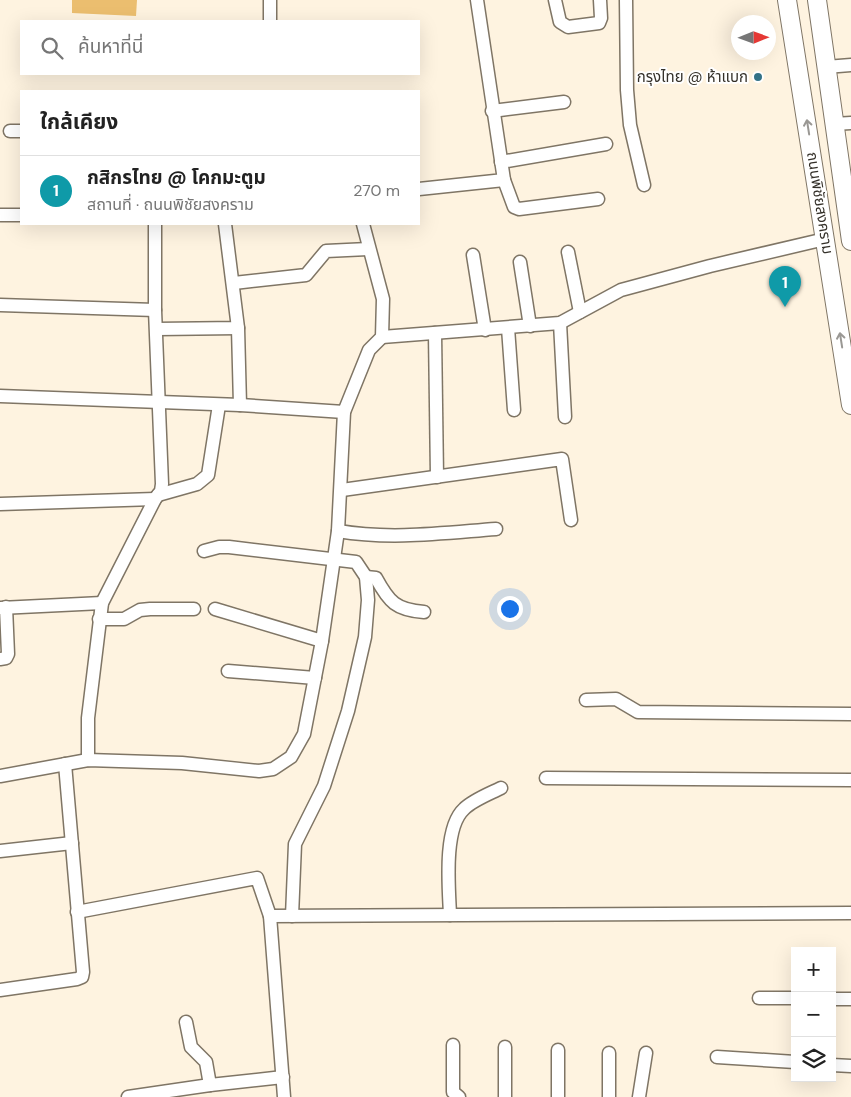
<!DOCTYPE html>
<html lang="th">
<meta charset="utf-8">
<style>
:root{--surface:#fff;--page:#f6f6f6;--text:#222;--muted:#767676;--line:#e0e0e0;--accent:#337287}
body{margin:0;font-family:"DM Sans","Noto Sans Thai",sans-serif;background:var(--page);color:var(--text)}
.controls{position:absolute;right:15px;bottom:15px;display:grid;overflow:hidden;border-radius:0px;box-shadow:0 5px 20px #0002}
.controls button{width:45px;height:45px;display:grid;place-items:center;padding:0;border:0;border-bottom:1px solid var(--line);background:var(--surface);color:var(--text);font:25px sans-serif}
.compass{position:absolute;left:731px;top:15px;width:45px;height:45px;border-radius:50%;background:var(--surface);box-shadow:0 5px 20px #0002;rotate:89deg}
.you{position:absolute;left:509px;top:608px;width:18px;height:18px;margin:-12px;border:4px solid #fff;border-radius:50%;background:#1a73e8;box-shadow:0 0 0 8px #1a73e833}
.badge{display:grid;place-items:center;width:32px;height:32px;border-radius:50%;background:var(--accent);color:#fff;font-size:16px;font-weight:700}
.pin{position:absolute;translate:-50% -41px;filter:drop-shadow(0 1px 2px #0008)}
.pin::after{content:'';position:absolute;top:26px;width:18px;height:15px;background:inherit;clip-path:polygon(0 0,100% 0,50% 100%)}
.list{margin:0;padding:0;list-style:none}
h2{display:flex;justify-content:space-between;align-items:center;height:65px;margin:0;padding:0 20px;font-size:21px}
h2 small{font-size:16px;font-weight:400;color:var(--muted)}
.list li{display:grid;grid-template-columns:32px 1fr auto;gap:15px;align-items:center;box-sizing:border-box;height:70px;padding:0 20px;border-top:1px solid var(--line)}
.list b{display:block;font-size:19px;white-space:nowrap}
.list p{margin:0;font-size:16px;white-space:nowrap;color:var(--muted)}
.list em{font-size:16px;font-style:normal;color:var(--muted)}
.icon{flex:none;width:28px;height:28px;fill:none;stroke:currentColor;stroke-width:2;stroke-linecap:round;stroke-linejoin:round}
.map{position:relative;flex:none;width:851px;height:1097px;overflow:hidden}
.search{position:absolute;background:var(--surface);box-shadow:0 5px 20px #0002;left:20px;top:20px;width:400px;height:55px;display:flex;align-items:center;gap:12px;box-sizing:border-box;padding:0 18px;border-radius:0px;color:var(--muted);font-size:19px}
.panel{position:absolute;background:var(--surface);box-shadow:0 5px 20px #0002;left:20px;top:90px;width:400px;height:135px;border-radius:0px}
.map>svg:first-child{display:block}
.green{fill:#ebbe6f}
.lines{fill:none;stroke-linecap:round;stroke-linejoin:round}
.street-casing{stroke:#7f7565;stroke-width:15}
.secondary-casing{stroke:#7f7565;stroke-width:20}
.street{stroke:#fff;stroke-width:12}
.secondary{stroke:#fff;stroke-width:18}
.oneway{stroke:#9a9894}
.poi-dot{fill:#337287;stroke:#fff;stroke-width:2}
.labels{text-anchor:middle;stroke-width:4;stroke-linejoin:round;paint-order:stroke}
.poi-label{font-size:15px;fill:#343029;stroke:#fff;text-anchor:end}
.street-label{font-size:15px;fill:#343029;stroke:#fff}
</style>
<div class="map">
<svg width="851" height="1097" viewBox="0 0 851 1097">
<rect width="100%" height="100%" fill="#fef3e0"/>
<polygon class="green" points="72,0 137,0 136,16 72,13"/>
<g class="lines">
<defs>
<g id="street">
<polyline points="555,0 560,22 568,27 599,23 601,18 600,0"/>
<polyline points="626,0 627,90 630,125 644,185"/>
<polyline points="270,21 270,0"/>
<polyline points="826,67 851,65"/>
<polyline points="492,111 564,102"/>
<polyline points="834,124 851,123"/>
<polyline points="10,131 21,131"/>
<polyline points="501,162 606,144"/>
<polyline points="504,180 514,207 519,209 598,199"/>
<polyline points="419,189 504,180 477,0"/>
<polyline points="0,215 21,215"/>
<polyline points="568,252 580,312"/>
<polyline points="473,255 485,330"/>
<polyline points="520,262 530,326"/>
<polyline points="234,283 306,275 326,251 368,249"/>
<polyline points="0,305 155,310"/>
<polyline points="560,323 565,417"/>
<polyline points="238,328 240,405"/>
<polyline points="508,328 514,410"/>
<polyline points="157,329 238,328 225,224"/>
<polyline points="435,333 437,477"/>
<polyline points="382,337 560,323 621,290 710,266 825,239"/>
<polyline points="0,396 240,405 344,412"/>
<polyline points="342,490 562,459 571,520"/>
<polyline points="158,495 197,484 208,475 219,405"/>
<polyline points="0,504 155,499"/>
<path d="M338,531C391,540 443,533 496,529"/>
<polyline points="204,551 219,547 229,547 356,562 366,577 368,600 365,637 348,711 324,786 295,844 292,916"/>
<path d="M366,577L376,578C389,602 396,610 424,612"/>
<polyline points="0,608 102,603"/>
<polyline points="215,609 322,641"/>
<polyline points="99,619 124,619 140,610 150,609 194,609"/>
<polyline points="0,659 6,658 8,654 6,607"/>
<polyline points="228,671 315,678"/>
<polyline points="586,700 616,699 638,712 851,714"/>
<polyline points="88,760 88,718 102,603 155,499 161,491 162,484 155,310 155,224"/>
<polyline points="0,776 88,760 182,763 259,771 273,769 291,757 304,734 322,641 338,531 344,412 369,350 382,337 383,299 363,224"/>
<polyline points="546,778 851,780"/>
<polyline points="0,851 72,843"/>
<polyline points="77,912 257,878 270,916"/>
<path d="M450,915C449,889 443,828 464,809C473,800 489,794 501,788"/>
<polyline points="0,990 77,979 82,977 83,972 65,764"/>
<polyline points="759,998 795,998"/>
<polyline points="832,999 851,999"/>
<polyline points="186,1022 191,1047 206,1062 210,1085"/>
<polyline points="453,1045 453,1092 459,1097"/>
<polyline points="505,1047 505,1097"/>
<polyline points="558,1050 558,1097"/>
<polyline points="717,1057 795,1062"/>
<polyline points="832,1065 851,1066"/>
<polyline points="128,1097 210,1085 283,1077"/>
<polyline points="284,1097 270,916 851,913"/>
<polyline points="609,1097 609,1053"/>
<polyline points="639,1097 646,1053"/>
</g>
<g id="secondary">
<polyline points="787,0 851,405"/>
<polyline points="817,0 851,241"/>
</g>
</defs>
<use href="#street" class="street-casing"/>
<use href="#secondary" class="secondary-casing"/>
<use href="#street" class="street"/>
<use href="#secondary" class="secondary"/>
</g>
<defs><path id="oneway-shaft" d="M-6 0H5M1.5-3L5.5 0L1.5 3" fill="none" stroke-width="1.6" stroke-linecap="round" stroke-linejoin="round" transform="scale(1.25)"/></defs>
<g class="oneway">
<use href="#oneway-shaft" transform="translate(808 127) rotate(-99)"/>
<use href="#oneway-shaft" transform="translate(841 340) rotate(-99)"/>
</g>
<circle class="poi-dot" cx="758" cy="77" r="5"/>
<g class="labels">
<g class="poi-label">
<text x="748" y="82">กรุงไทย @ ห้าแบก</text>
</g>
<g class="street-label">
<text transform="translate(820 203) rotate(81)" y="5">ถนนพิชัยสงคราม</text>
</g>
</g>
</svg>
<div class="controls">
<button>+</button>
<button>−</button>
<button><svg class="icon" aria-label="layers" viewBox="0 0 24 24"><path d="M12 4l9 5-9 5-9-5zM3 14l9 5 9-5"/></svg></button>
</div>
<svg class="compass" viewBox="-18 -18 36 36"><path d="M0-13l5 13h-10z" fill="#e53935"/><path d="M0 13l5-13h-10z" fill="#767676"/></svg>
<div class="you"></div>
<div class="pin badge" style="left:785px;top:307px;background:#0f9aa8">1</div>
<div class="search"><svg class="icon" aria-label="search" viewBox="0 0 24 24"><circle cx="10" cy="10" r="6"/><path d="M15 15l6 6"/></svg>ค้นหาที่นี่</div>
<section class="panel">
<h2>ใกล้เคียง<small></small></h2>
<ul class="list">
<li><span class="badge" style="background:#0f9aa8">1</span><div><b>กสิกรไทย @ โคกมะตูม</b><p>สถานที่ · ถนนพิชัยสงคราม</p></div><em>270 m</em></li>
</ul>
</section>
</div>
